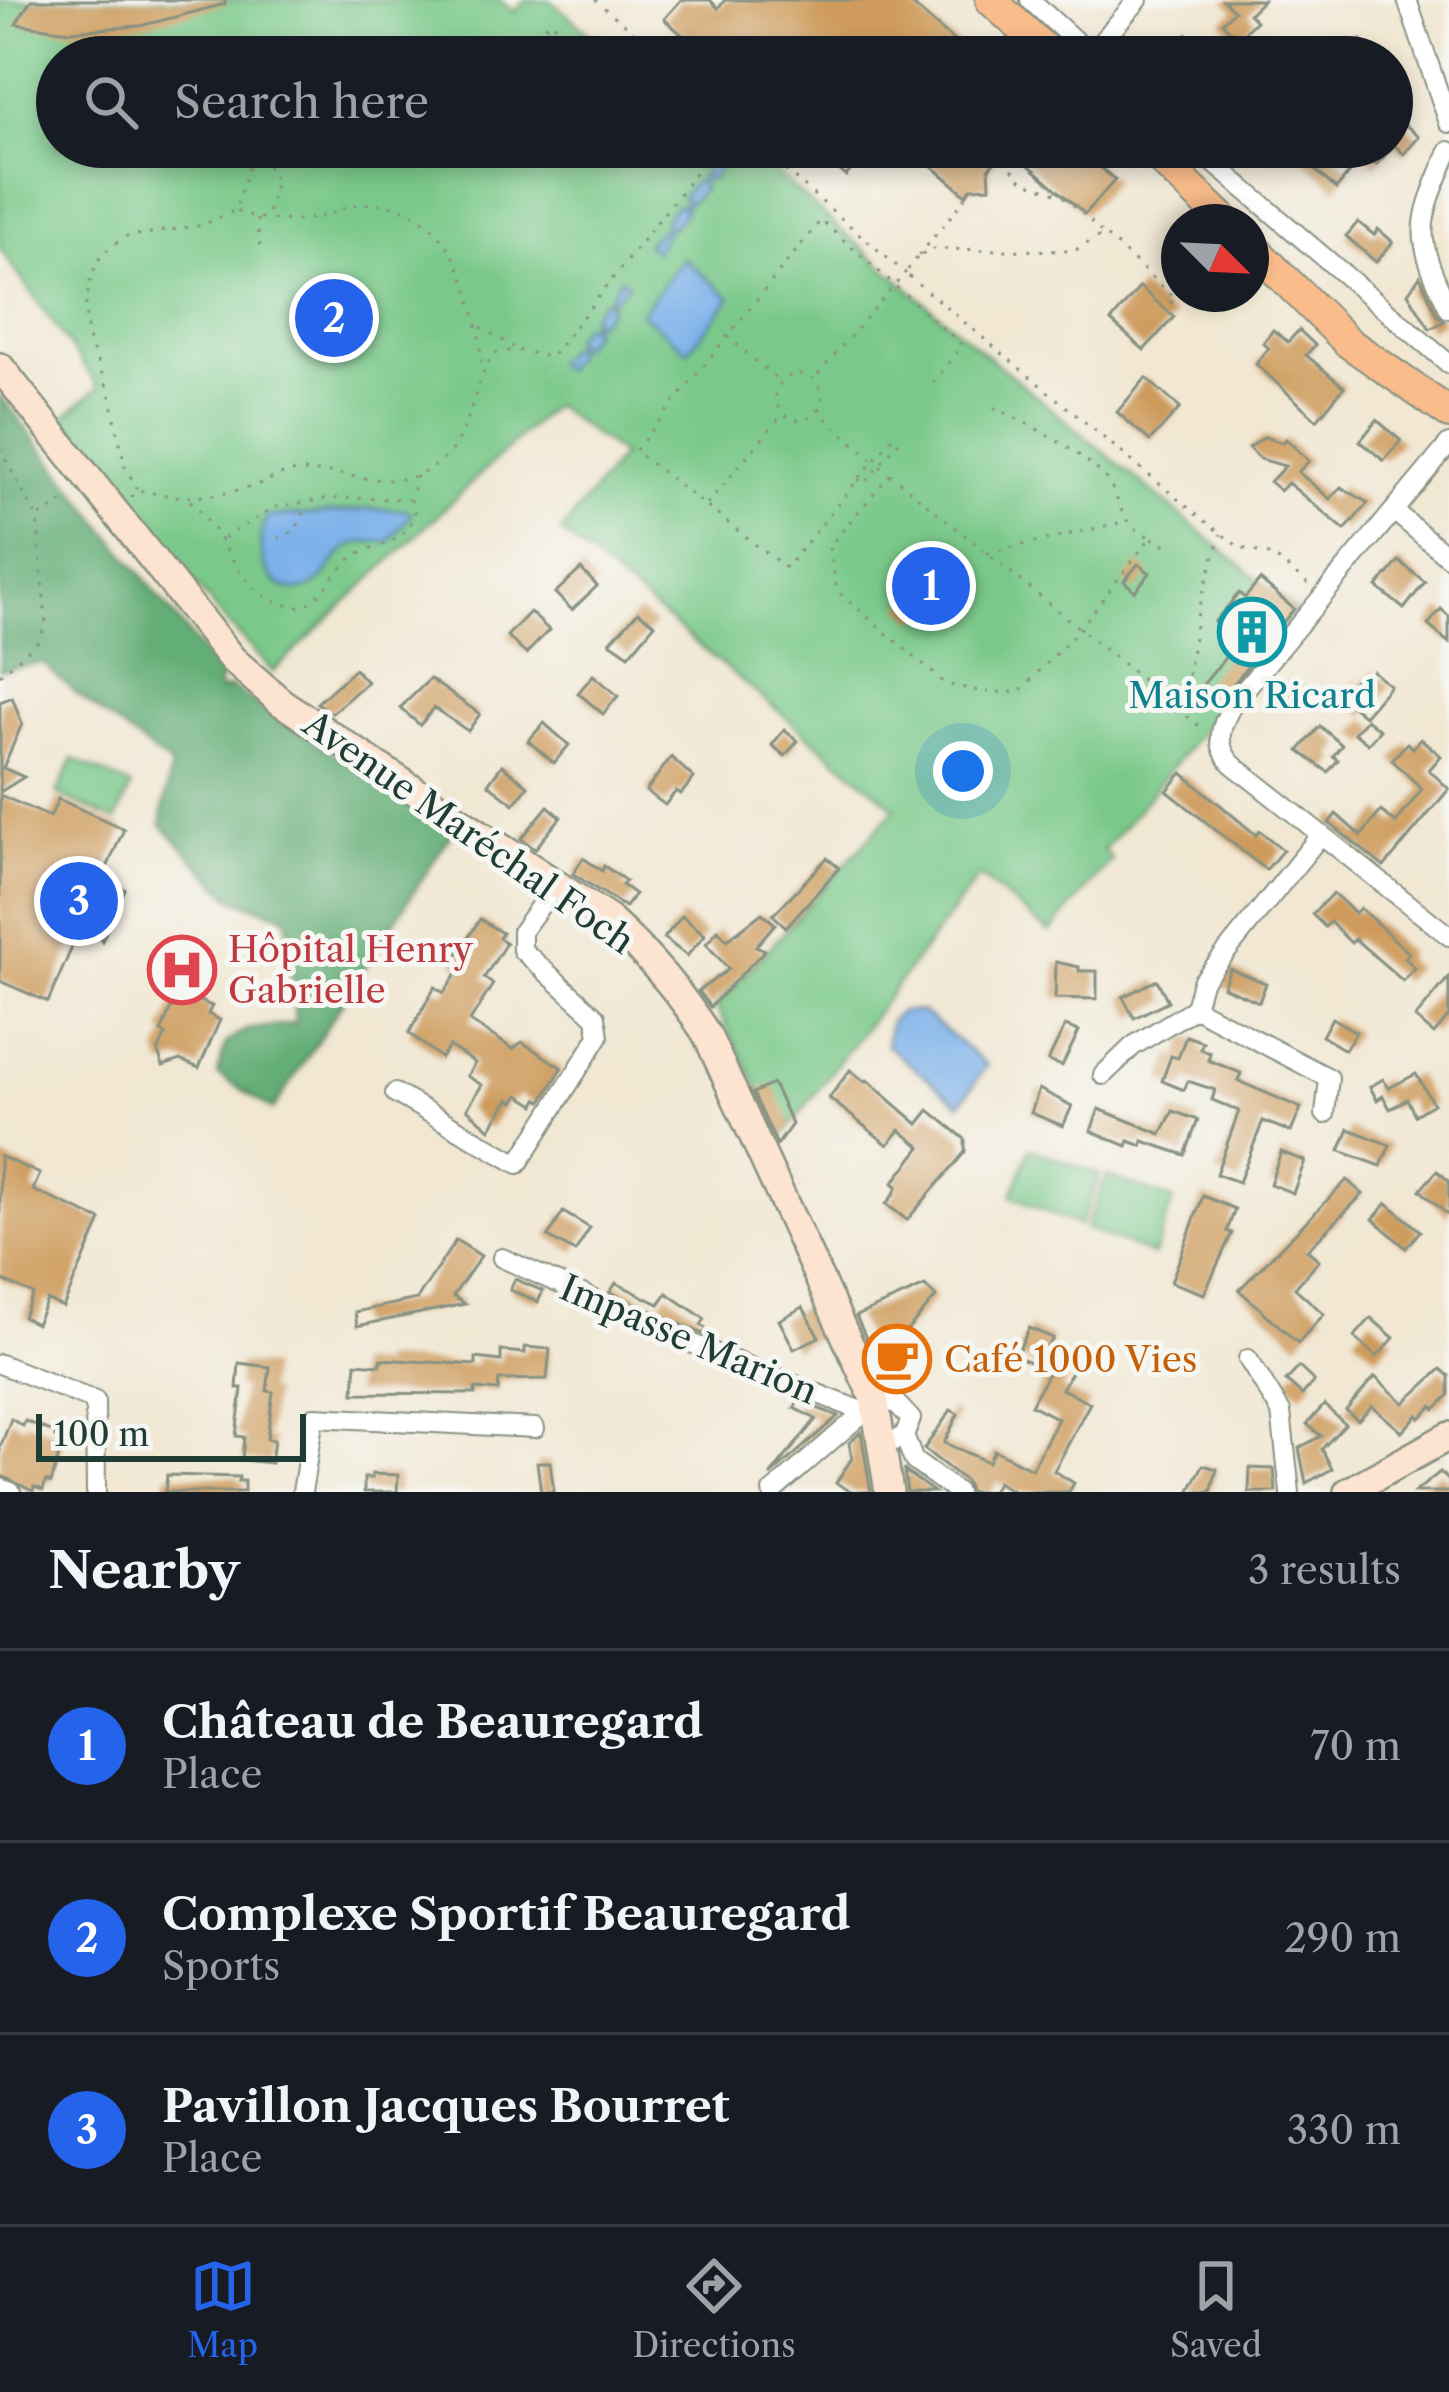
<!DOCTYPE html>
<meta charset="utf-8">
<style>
:root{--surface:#171b24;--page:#242831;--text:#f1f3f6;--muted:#9ea1a6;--line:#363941;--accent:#2563eb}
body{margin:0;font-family:"Libre Caslon Text",serif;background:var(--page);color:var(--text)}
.compass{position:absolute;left:1161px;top:204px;width:108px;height:108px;border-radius:50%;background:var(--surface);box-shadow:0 6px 18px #0003;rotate:114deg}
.scale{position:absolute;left:36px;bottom:30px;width:270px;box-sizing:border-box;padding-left:12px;border:6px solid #1f3d34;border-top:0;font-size:33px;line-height:42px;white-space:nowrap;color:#1f3d34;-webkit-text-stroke:9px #f6f6f2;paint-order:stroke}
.you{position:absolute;left:963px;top:771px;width:42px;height:42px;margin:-30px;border:9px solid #fff;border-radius:50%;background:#1a73e8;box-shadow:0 0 0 18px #1a73e833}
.badge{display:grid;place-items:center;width:78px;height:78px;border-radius:50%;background:var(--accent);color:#fff;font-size:39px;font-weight:700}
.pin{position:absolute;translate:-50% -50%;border:6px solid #fff;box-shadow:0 3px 12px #0006}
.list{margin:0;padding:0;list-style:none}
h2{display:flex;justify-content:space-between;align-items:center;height:156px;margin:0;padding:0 48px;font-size:51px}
h2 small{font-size:39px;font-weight:400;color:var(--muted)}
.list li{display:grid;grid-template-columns:78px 1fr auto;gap:36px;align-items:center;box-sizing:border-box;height:192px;padding:0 48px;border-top:3px solid var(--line)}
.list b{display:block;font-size:45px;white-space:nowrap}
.list p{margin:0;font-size:39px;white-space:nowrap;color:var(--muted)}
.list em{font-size:39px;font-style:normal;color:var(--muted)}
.icon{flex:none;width:66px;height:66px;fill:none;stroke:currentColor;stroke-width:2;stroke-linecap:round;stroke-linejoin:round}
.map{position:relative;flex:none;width:1449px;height:1492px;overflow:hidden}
.search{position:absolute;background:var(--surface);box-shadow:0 6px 18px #0003;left:36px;right:36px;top:36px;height:132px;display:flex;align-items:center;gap:30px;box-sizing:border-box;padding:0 42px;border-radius:66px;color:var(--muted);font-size:45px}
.sheet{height:732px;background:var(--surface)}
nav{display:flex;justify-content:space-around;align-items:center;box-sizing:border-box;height:168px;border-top:3px solid var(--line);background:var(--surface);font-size:33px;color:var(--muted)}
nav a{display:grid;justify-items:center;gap:6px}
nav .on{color:var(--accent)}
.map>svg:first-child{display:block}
.green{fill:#7ac98a;stroke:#4c835f;stroke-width:3}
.forest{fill:#63ad76;stroke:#417555;stroke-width:3}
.water{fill:#7cb1ea;stroke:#4e778f;stroke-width:3}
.building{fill:#ce9b5c}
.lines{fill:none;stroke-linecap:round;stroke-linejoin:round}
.street-casing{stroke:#889283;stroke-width:22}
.secondary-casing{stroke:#889283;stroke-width:32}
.primary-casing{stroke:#889283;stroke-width:34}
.path{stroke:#889283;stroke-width:3;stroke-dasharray:3 9;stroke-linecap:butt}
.street{stroke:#fff;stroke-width:18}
.secondary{stroke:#fde4d0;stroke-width:27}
.primary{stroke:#f9bc8a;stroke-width:30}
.labels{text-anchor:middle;stroke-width:10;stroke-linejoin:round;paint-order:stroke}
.culture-label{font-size:36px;fill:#0d838f;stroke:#f6f6f2}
.street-label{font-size:36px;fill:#1f3d34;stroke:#f6f6f2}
.health-label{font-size:36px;fill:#be3a42;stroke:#f6f6f2;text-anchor:start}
.food-label{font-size:36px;fill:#c56008;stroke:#f6f6f2;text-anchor:start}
</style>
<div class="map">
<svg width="1449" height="1492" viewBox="0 0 1449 1492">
<rect width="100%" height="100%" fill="#f6f6f2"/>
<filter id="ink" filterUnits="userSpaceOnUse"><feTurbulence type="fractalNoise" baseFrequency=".00833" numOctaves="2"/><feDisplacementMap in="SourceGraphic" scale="24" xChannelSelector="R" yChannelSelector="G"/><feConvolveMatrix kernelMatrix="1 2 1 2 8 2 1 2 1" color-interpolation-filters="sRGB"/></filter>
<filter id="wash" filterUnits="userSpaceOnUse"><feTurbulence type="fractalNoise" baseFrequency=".004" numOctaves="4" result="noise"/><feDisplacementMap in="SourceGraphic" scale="48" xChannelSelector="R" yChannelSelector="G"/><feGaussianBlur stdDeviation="2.7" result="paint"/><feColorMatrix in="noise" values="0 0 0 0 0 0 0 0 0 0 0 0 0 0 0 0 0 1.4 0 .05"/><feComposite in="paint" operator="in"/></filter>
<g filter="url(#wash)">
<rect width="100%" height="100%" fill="#f1e7d2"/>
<g class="green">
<path d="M0,0H500L515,12L525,0H550L618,57H57V147H745L978,348L1296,611C1230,689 1172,774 1103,850L1112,859L1050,933L979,876L774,1148L748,1095L759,1089L716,1007L896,808L561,532L622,455L553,405L273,672L221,616L63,418L99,387L0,249Z"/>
<polygon points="73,759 131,786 116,821 57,794"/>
<polygon points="1030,1148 1100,1175 1080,1226 1012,1196"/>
<polygon points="1107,1176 1173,1200 1154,1255 1085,1229"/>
</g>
<path class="forest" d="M0,395L223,678L217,684L223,691L230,687L453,831L273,1110L217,1074L226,1043L246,1030L295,1023L287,917L231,898L161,824L171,766C128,732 82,702 43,663L0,670Z"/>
<g class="water">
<polygon points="712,159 721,166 710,181 705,178 700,186 703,189 683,209 685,211 673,227 670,226 655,251 646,244 667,223 664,220 676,205 680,207 685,200 682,197 694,182 697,183"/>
<polygon points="683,258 731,298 688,351 641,313"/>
<polygon points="620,278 628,284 608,304 611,307 599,322 596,321 590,328 593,331 581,346 578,344 572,351 575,354 563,370 554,362 575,342 572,339 584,324 587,326 593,318 590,316 602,301 606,302"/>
<path d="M369,509L407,510L411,515L389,541C377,543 362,540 352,545C332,555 328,583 305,589C264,598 251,542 268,516C302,516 335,513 369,509Z"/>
<polygon points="921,1011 987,1065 960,1104 886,1045 890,1022 899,1012"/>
</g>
<g id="blocks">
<g class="building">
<polygon points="31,0 225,0 225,4 140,26 70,31 16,24"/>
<polygon points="681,0 710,0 718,8 725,0 907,0 973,57 728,57 703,53 664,19"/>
<polygon points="1223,0 1263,0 1249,14 1256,21 1237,39 1222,22 1234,11"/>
<polygon points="1187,34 1217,57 1184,57 1175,49"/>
<polygon points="1361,40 1382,57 1348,57"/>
<polygon points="1392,113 1419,137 1404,154 1392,143"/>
<polygon points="812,147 871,147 846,176"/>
<polygon points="910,147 1007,147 989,168 990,187 971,188 966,195"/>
<polygon points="1008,147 1077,147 1115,180 1085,214"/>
<polygon points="1308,147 1330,153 1351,171 1336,189 1300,156"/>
<polygon points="1357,147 1393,147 1376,165"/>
<polygon points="1358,222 1374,235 1378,229 1393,242 1376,262 1346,236"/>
<polygon points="1420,276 1437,315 1444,321 1430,329 1408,293"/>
<polygon points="1140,287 1174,317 1144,350 1111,321"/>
<polygon points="1273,330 1288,342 1299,330 1315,345 1306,355 1344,387 1317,420 1256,364 1269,348 1263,343"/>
<polygon points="1146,378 1180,408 1150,441 1117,412"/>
<polygon points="1377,420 1401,441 1384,461 1360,441"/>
<polygon points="1264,437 1283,443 1286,439 1309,461 1298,472 1330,499 1341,487 1368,503 1345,530 1288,483 1280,491 1270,482 1285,466 1260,459 1249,448"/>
<polygon points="945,554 960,566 916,620 901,607"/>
<polygon points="1399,561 1425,582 1404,609 1377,587"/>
<polygon points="1138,564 1150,573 1135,591 1124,581"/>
<polygon points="581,569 597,586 572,610 555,593"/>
<polygon points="1260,580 1294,609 1219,702 1201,687 1238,642 1214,622 1239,593 1245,598"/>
<polygon points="1441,609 1449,616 1449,643 1428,625"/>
<polygon points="530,612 549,630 526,654 507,636"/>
<polygon points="638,612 655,624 629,655 610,642"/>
<polygon points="355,669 367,682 332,713 317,703"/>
<polygon points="1373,671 1390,686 1364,716 1341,697 1355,680 1360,685"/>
<polygon points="593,675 618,696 603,714 578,693"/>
<polygon points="430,679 480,714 468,731 434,708 420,725 400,708"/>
<polygon points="1290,679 1304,690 1293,703 1280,692"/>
<polygon points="12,697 22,724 3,768 24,777 0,792 0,702"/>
<polygon points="1366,719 1380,730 1368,744 1354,733"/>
<polygon points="544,723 569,745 554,763 528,741"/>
<polygon points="1320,726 1342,745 1333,756 1338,760 1328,772 1299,751"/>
<polygon points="784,730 798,741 785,756 772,745"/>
<polygon points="1421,739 1441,756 1429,770 1449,789 1384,867 1329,823 1336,814 1361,836 1381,811 1396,823 1422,789 1392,760 1407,743 1413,748"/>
<polygon points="671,757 694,778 681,794 676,791 665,805 646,791"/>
<polygon points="502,765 528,786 514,804 488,784"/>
<polygon points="1182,773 1256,835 1260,831 1283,850 1266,870 1167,791"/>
<polygon points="0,795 50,817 58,799 124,829 102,879 125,889 102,941 87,913 48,1002 0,981"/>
<polygon points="548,806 561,817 535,849 521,839"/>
<polygon points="583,858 602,871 604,866 626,881 622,885 635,894 625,907 573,874"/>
<polygon points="827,858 839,868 786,927 773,915"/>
<polygon points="1333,893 1355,913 1360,908 1409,953 1405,958 1415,968 1403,981 1355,939 1351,943 1330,922 1325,927 1312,914"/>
<polygon points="762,913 775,924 756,946 765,950 710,1007 698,991 729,969 706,944 718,930 727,940"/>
<polygon points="682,916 705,935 687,956 664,938"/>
<polygon points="480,919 502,933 499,938 506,943 484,978 493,984 470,1021 513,1049 522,1042 562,1068 542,1101 538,1099 535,1105 519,1095 514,1102 509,1099 490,1129 467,1109 482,1085 467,1076 475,1063 449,1046 441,1058 409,1033 435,987 444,993 461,967 453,962"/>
<polygon points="1056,962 1079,967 1079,971 1097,971 1097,999 1055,998"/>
<polygon points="1230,969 1266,983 1259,1002 1223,987"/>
<polygon points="1449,977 1449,1016 1434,1034 1415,1018"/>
<polygon points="1157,980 1168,1001 1134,1018 1123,997"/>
<polygon points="178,992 212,1006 208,1014 220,1020 199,1068 180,1060 163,1066 158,1052 166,1034 161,1032"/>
<polygon points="1332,1018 1356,1032 1345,1050 1322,1036"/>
<polygon points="1065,1026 1079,1031 1062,1066 1048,1061"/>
<polygon points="1186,1036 1203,1042 1200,1049 1210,1053 1208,1060 1241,1073 1238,1081 1301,1108 1291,1132 1263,1121 1239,1182 1216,1174 1239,1111 1212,1100 1215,1090 1188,1081 1184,1090 1162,1081 1171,1056 1178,1058"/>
<polygon points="850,1070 865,1082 867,1080 918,1124 929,1110 965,1139 965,1152 907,1220 886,1204 894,1194 897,1186 893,1183 921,1147 900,1130 888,1145 829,1098"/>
<polygon points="1416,1074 1433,1104 1415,1115 1407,1099 1390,1109 1383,1096 1377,1100 1370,1087 1383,1079 1389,1088"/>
<polygon points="773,1084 792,1124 777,1145 753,1093"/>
<polygon points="1039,1089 1072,1106 1063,1126 1031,1113"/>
<polygon points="1099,1109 1161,1134 1173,1111 1198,1120 1185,1155 1143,1141 1142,1146 1129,1141 1127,1146 1091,1131"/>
<polygon points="1349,1129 1390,1145 1381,1166 1340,1151"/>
<polygon points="1281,1152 1305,1161 1293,1193 1270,1184"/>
<polygon points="0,1156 40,1174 33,1190 101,1220 63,1307 47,1300 36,1324 23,1317 33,1294 0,1279"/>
<polygon points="1437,1171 1449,1181 1449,1216 1420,1190"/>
<polygon points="1347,1180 1363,1194 1307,1250 1319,1260 1295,1288 1324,1314 1298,1343 1239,1290"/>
<polygon points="1203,1196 1235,1209 1227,1231 1232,1233 1204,1294 1171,1282"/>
<polygon points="1387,1203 1420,1231 1406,1248 1373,1219"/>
<polygon points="563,1212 590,1228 575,1252 548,1237"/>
<polygon points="456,1240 481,1256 453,1296 465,1304 357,1326 355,1312 417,1299"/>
<polygon points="515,1279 543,1291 538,1302 510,1290"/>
<polygon points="616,1283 659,1304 667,1293 705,1319 701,1325 707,1329 703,1334 610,1292"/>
<polygon points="925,1286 936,1297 893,1347 909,1361 888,1386 856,1316"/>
<polygon points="803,1307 819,1337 794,1349 779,1320"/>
<polygon points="1371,1318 1394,1338 1377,1357 1354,1337"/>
<polygon points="1029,1328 1053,1338 1048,1347 1076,1362 1062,1389 1090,1403 1054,1471 1074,1483 1069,1492 1014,1492 997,1482 992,1492 970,1492 965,1481 924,1449 951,1410 958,1414 944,1443 988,1462 994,1450 1032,1469 1058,1419 1031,1405 1049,1371 1016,1356"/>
<polygon points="525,1347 550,1349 547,1379 499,1380 498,1391 475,1389 475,1394 354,1393 356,1363 380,1365 381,1359 476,1365 476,1358 501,1361 501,1351 525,1353"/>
<polygon points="239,1363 270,1367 267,1391 273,1392 267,1439 274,1440 271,1463 242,1460 244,1437 236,1436 242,1388 237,1388"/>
<polygon points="1299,1367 1314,1381 1302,1395 1286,1381"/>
<polygon points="1441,1369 1449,1376 1449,1395 1435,1409 1432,1406 1420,1418 1417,1415 1402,1432 1372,1406 1358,1420 1346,1410 1375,1377 1404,1403"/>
<polygon points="799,1401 838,1416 770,1476 816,1419 794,1408"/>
<polygon points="1324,1405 1345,1424 1322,1449 1332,1469 1306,1483 1299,1448 1321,1436 1307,1424"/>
<polygon points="11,1419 23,1426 25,1421 56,1433 55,1437 63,1440 51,1483 46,1481 43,1490 34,1487 33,1491 0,1475 0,1448"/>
<polygon points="861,1432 871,1492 852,1492 836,1483 852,1458 849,1443"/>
<polygon points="537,1462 550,1462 554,1492 541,1492"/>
<polygon points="1203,1465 1217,1469 1211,1492 1189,1492"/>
<polygon points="1250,1468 1274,1469 1276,1492 1249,1492"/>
<polygon points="904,1469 906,1472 934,1492 907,1492"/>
<polygon points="1440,1472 1449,1481 1449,1492 1415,1492"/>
<polygon points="372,1474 398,1475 397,1492 364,1492 364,1478 372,1478"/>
<polygon points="167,1475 239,1477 238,1481 244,1481 244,1492 165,1492"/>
</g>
</g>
</g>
<g filter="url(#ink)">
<use href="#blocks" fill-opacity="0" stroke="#889283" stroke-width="3"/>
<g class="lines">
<defs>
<g id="street">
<polyline points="1030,0 1093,57"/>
<polyline points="1407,0 1449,123"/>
<polyline points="1090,55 1138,0"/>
<polyline points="1195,147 1449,364"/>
<path d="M1449,151C1417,226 1413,233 1449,309"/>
<path d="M1449,444L1233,704C1220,726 1214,744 1232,764L1449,936"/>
<polyline points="1394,511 1449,558"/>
<polyline points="1319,837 1202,982 1195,1008 1329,1078 1325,1114"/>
<polyline points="1103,1075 1133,1046 1195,1008"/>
<polyline points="395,1093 518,1164 599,1036 596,1017 522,950 522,931 556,884"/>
<polyline points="502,1258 707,1350 864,1412 878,1412"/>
<polyline points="1248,1359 1281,1412 1290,1492"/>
<polyline points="0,1364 95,1401 96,1492"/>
<polyline points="874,1398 897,1404 911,1419 904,1436 883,1446"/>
<polyline points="904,1436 914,1461 957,1492"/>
<polyline points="0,1488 11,1492"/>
<polyline points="302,1492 314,1417 535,1428"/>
<polyline points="772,1492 864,1412"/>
</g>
<g id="secondary">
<path d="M0,367L232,659L281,702L607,918C646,953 679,990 707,1035L874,1398L889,1492"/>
<polyline points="1348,1492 1449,1436"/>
</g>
<g id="primary">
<polyline points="991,0 1053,57"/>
<polyline points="1148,147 1226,222"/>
<polyline points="1251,246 1349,343 1449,413"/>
</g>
</defs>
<use href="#street" class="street-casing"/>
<use href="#secondary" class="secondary-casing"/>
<use href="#primary" class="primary-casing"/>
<g class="path">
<polyline points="595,0 663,57"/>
<polyline points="238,43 239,57"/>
<polyline points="530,45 550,21 594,57"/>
<polyline points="758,147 905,273 814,379"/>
<path d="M1002,147C1017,186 1024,180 1058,194C1073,201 1089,221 1102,233"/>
<polyline points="249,149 269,167 276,180 267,217"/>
<polyline points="966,197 917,258 932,249 1074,251 1104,234 1175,298 1165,309"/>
<path d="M237,211C261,221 294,223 320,217C332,214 343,207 355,205C448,190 477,295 482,366"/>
<polyline points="257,219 260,248"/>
<polyline points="917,258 905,273 1197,515 1239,547 1273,556 1308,584"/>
<polyline points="481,327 513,347"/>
<polyline points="727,336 779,381"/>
<circle cx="799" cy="397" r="23"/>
<polyline points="819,408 825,418 872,459"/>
<polyline points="892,438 786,568 635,451 821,220 962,345 933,383"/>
<polyline points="0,449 36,516"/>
<polyline points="880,466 1204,730"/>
<path d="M890,474L829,547L837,591L946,684L984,692H1019L1078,631L1151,537C1112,522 1124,493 1099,471C1068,444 1028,423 990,406"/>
<polyline points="858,479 864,484 898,443 893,439"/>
<polyline points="137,489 125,466 110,394 88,338 85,309 91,277 101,255 124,237 203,225 235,210 249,167 247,147"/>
<path d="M131,497L138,490C186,500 208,499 256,485C268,481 279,474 291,472C338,466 393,497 436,465C475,437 468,387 495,353L516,350L551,357L716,147"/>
<path d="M190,501C230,536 238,605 301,607C324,598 331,576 348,561C374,538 398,554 415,514L411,500L417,475"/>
<polyline points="707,504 782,415"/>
<polyline points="224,538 275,507 332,498 408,499"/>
<polyline points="278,538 295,531 307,506"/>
<polyline points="1152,538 1171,547"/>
<polyline points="987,553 1124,522"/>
<polyline points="0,675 39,641 46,623 37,518 70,497"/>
<polyline points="1182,711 1199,606 1221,534"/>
</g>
<use href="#street" class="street"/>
<use href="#secondary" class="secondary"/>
<use href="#primary" class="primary"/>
</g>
</g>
<defs>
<symbol id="building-ring" viewBox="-11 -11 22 22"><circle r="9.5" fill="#f6f6f2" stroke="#0f9aa8" stroke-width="1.5"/><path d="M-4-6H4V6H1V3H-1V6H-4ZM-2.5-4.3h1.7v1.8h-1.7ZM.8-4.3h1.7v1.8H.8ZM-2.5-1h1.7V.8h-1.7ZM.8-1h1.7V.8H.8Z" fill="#0f9aa8"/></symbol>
<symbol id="hospital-ring" viewBox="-11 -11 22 22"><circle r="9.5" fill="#f6f6f2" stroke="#e0444e" stroke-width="1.5"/><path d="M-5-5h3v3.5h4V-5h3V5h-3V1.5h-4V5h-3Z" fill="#e0444e"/></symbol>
<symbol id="cafe-ring" viewBox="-11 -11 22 22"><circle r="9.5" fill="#f6f6f2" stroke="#e8710a" stroke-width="1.5"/><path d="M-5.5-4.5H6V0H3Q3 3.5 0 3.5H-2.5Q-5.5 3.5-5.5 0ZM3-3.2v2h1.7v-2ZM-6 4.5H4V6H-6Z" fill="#e8710a"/></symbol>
</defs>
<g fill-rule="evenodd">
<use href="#building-ring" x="1214" y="594" width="76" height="76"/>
<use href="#hospital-ring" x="144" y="932" width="76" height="76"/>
<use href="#cafe-ring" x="859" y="1321" width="76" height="76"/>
</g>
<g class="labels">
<g class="culture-label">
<text x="1252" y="708">Maison Ricard</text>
</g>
<g class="street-label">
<text transform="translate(469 832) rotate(35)" y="13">Avenue Maréchal Foch</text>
<text transform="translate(689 1339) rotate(23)" y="13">Impasse Marion</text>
</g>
<g class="health-label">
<text x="228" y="962">Hôpital Henry<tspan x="228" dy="41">Gabrielle</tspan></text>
</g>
<g class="food-label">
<text x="944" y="1372">Café 1000 Vies</text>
</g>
</g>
</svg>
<svg class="compass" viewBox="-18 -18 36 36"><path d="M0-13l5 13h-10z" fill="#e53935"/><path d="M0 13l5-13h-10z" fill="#9ea1a6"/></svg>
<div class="scale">100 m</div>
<div class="you"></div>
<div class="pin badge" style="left:931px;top:586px">1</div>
<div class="pin badge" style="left:334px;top:318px">2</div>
<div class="pin badge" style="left:79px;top:901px">3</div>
<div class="search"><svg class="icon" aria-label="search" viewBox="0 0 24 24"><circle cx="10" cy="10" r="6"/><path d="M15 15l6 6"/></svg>Search here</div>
</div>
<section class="sheet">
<h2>Nearby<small>3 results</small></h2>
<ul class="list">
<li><span class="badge">1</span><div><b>Château de Beauregard</b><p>Place</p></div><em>70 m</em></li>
<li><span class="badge">2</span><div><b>Complexe Sportif Beauregard</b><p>Sports</p></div><em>290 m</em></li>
<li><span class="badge">3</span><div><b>Pavillon Jacques Bourret</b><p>Place</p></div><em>330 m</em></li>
</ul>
</section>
<nav>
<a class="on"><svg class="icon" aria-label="map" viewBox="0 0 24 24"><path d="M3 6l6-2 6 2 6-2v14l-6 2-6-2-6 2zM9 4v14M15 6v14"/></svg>Map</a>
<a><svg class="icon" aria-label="directions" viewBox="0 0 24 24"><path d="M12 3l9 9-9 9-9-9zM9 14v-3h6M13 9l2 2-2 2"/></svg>Directions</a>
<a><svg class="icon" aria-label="saved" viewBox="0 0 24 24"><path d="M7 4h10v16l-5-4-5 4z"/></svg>Saved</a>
</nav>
